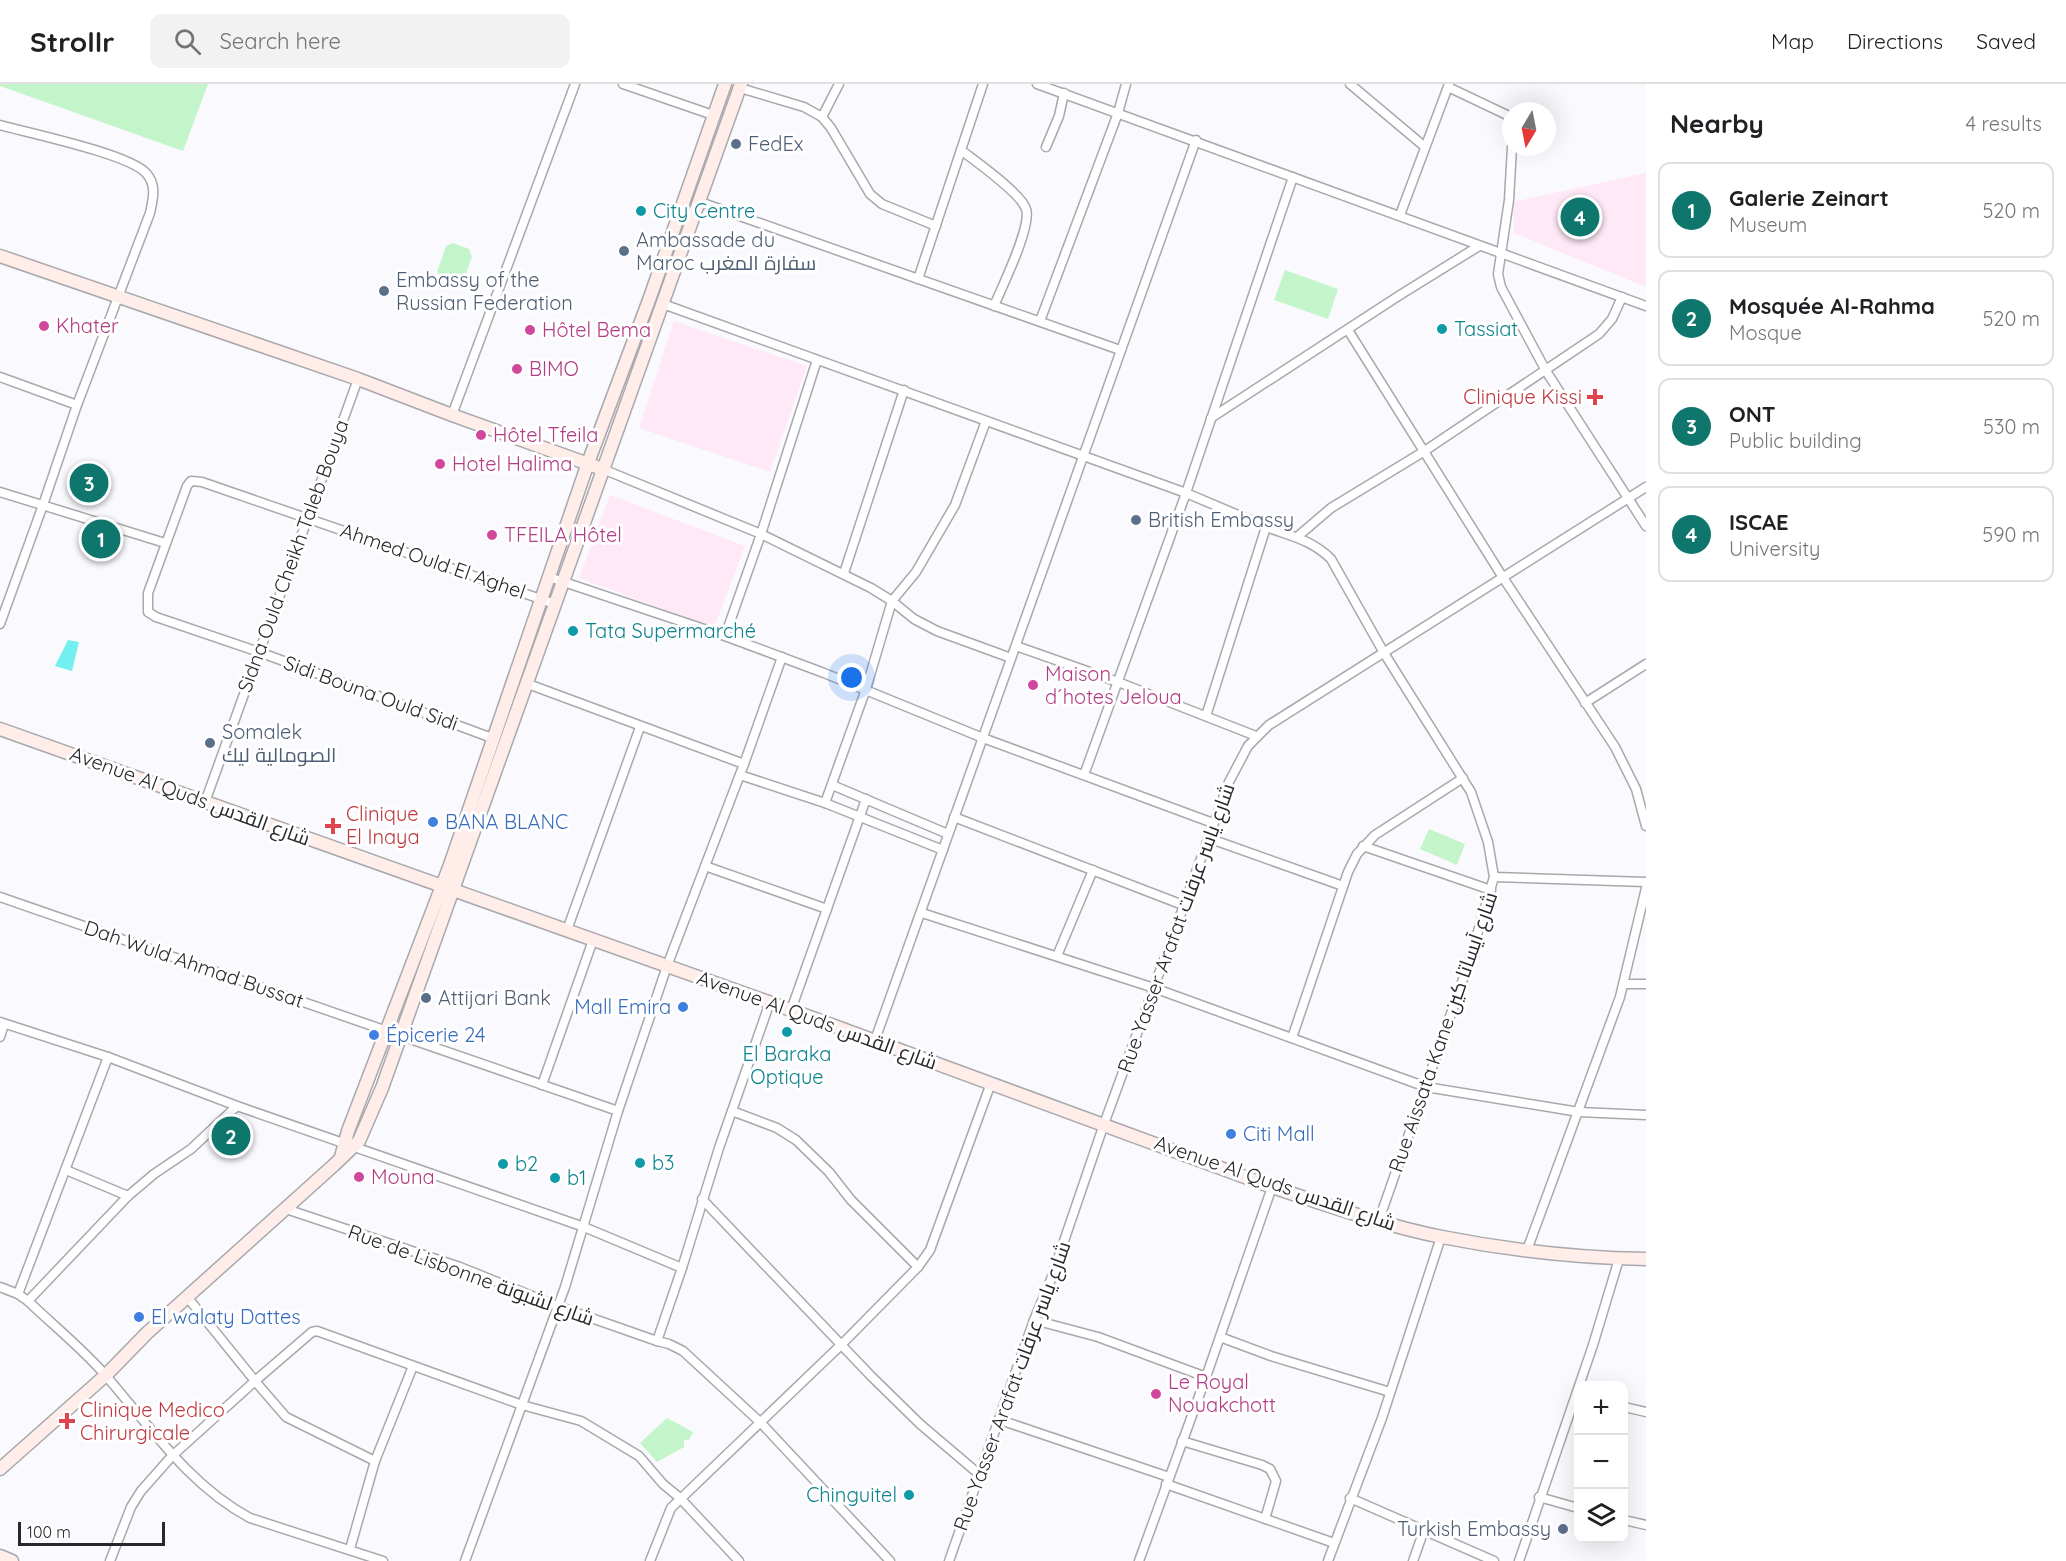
<!DOCTYPE html>
<meta charset="utf-8">
<style>
:root{--surface:#fff;--page:#f2f2f2;--text:#202124;--muted:#757577;--line:#e0e0e0;--accent:#0f766e}
body{margin:0;font-family:Quicksand,Cairo,sans-serif;background:var(--page);color:var(--text)}
.controls{position:absolute;right:18px;bottom:18px;display:grid;overflow:hidden;border-radius:12px;box-shadow:0 6px 24px #0002}
.controls button{width:54px;height:54px;display:grid;place-items:center;padding:0;border:0;border-bottom:2px solid var(--line);background:var(--surface);color:var(--text);font:30px sans-serif}
.compass{position:absolute;left:1502px;top:18px;width:54px;height:54px;border-radius:50%;background:var(--surface);box-shadow:0 6px 24px #0002;rotate:190deg}
.scale{position:absolute;left:18px;bottom:15px;width:147px;box-sizing:border-box;padding-left:6px;border:3px solid #28282a;border-top:0;font-size:16px;line-height:21px;white-space:nowrap;color:#28282a;-webkit-text-stroke:4px #fff;paint-order:stroke}
.you{position:absolute;left:852px;top:594px;width:21px;height:21px;margin:-15px;border:4px solid #fff;border-radius:50%;background:#1a73e8;box-shadow:0 0 0 9px #1a73e833}
.badge{display:grid;place-items:center;width:39px;height:39px;border-radius:50%;background:var(--accent);color:#fff;font-size:20px;font-weight:700}
.pin{position:absolute;translate:-50% -50%;border:3px solid #fff;box-shadow:0 2px 6px #0006}
.list{margin:0;padding:0;list-style:none}
h2{display:flex;justify-content:space-between;align-items:center;height:78px;margin:0;padding:0 24px;font-size:26px}
h2 small{font-size:20px;font-weight:400;color:var(--muted)}
.list li{display:grid;grid-template-columns:39px 1fr auto;gap:18px;align-items:center;box-sizing:border-box;height:96px;margin:0 12px 12px;padding:0 12px;border:2px solid var(--line);border-radius:12px}
.list b{display:block;font-size:22px;white-space:nowrap}
.list p{margin:0;font-size:20px;white-space:nowrap;color:var(--muted)}
.list em{font-size:20px;font-style:normal;color:var(--muted)}
.icon{flex:none;width:33px;height:33px;fill:none;stroke:currentColor;stroke-width:2;stroke-linecap:round;stroke-linejoin:round}
.map{position:relative;flex:none;width:1646px;height:1477px;overflow:hidden}
header{display:flex;align-items:center;gap:36px;box-sizing:border-box;height:84px;padding:0 30px;background:var(--surface);border-bottom:2px solid var(--line)}
header strong{font-size:28px}
nav{display:flex;gap:33px;margin-inline-start:auto;font-size:21px}
.search{width:420px;height:54px;background:var(--page);display:flex;align-items:center;gap:15px;box-sizing:border-box;padding:0 21px;border-radius:12px;color:var(--muted);font-size:22px}
main{display:flex}
aside{flex:1;background:var(--surface)}
.map>svg:first-child{display:block}
.education{fill:#ffe9f7}
.green{fill:#c4f5ca}
.water{fill:#72eff0}
.lines{fill:none;stroke-linecap:round;stroke-linejoin:round}
.street-casing{stroke:#a8a8ad;stroke-width:11}
.secondary-casing{stroke:#a8a8ad;stroke-width:15}
.street{stroke:#fff;stroke-width:8}
.secondary{stroke:#feede8;stroke-width:12}
.service-dot{fill:#5c6f8a;stroke:#fff;stroke-width:2}
.culture-dot{fill:#0f9aa8;stroke:#fff;stroke-width:2}
.hotel-dot{fill:#d1479c;stroke:#fff;stroke-width:2}
.health-dot{fill:#e0444e;stroke:#fff;stroke-width:2}
.shop-dot{fill:#3f7fe0;stroke:#fff;stroke-width:2}
.labels{text-anchor:middle;stroke-width:6;stroke-linejoin:round;paint-order:stroke}
.service-label{font-size:20px;fill:#4e5e75;stroke:#fff;text-anchor:start}
.culture-label{font-size:20px;fill:#0d838f;stroke:#fff;text-anchor:start}
.hotel-label{font-size:20px;fill:#b23c85;stroke:#fff;text-anchor:start}
.health-label{font-size:20px;fill:#be3a42;stroke:#fff;text-anchor:start}
.street-label{font-size:20px;fill:#28282a;stroke:#fff}
.shop-label{font-size:20px;fill:#366cbe;stroke:#fff;text-anchor:start}
</style>
<header>
<strong>Strollr</strong>
<div class="search"><svg class="icon" aria-label="search" viewBox="0 0 24 24"><circle cx="10" cy="10" r="6"/><path d="M15 15l6 6"/></svg>Search here</div>
<nav><a>Map</a><a>Directions</a><a>Saved</a></nav>
</header>
<main>
<div class="map">
<svg width="1646" height="1477" viewBox="0 0 1646 1477">
<rect width="100%" height="100%" fill="#faf9fe"/>
<g class="education">
<polygon points="1646,89 1646,203 1514,149 1513,118"/>
<polygon points="674,237 807,282 770,388 639,344"/>
<polygon points="610,411 745,462 714,544 579,494"/>
</g>
<g class="green">
<polygon points="0,0 208,0 183,67 0,2"/>
<polygon points="453,159 469,165 472,173 464,195 457,198 441,193 437,188 446,162"/>
<polygon points="1285,186 1338,205 1328,235 1274,216"/>
<polygon points="1429,745 1465,760 1457,781 1420,765"/>
<polygon points="667,1334 693,1348 689,1356 684,1356 684,1363 657,1378 640,1359"/>
</g>
<polygon class="water" points="68,556 79,558 72,587 55,582"/>
<g class="lines">
<defs>
<g id="street">
<polyline points="623,0 713,31"/>
<polyline points="1037,0 1646,222"/>
<polyline points="1350,0 1425,63"/>
<polyline points="1448,3 1507,31 1511,37"/>
<polyline points="740,4 804,23 822,33 831,44 870,110 882,120 936,142"/>
<polyline points="822,33 839,0"/>
<path d="M0,41C29,49 129,70 146,89C157,101 153,115 150,129L77,321L43,421L0,540"/>
<polyline points="1046,63 1059,32 1064,9"/>
<polyline points="1512,63 1509,116 1498,190 1501,203 1546,287 1646,442"/>
<path d="M961,66C975,77 1021,109 1026,125C1032,142 1002,203 994,222"/>
<polyline points="700,118 1120,266"/>
<polyline points="1400,131 1449,0"/>
<polyline points="918,195 983,0"/>
<path d="M663,220L1186,409C1212,420 1238,431 1264,442C1289,452 1311,455 1331,475L1384,569L1471,708L1488,758L1494,793L1469,878L1379,1136"/>
<polyline points="1040,237 1118,29 1126,0"/>
<polyline points="1348,246 1502,492 1615,663 1636,705 1646,742"/>
<polyline points="0,293 77,321"/>
<polyline points="452,331 575,0"/>
<polyline points="1211,334 1400,211 1479,162"/>
<polyline points="605,386 761,450 871,504 892,517 914,535 937,547 1011,574"/>
<polyline points="0,408 165,459"/>
<polyline points="1297,453 1331,424 1423,368 1599,250 1612,235 1622,213"/>
<polyline points="844,489 904,306"/>
<polyline points="549,493 725,552 824,589 983,654 1213,739"/>
<polyline points="725,552 761,450 817,276"/>
<polyline points="1016,562 1118,598 1256,652"/>
<polyline points="528,600 744,680"/>
<polyline points="1585,619 1646,580"/>
<polyline points="1206,632 1266,443"/>
<polyline points="492,654 259,568 156,533 148,528 148,509 187,402 191,397 202,398 555,520"/>
<polyline points="740,691 825,719 943,766"/>
<polyline points="1084,691 1186,409 1293,93"/>
<polyline points="832,701 948,750"/>
<polyline points="205,718 358,295"/>
<polyline points="825,719 866,605 892,517 916,488 955,421 986,337"/>
<polyline points="954,733 1183,821"/>
<polyline points="1208,754 1343,802"/>
<polyline points="1363,762 1491,806"/>
<polyline points="705,782 827,825"/>
<polyline points="1494,793 1646,798"/>
<polyline points="0,813 618,1027"/>
<polyline points="922,829 1154,904 1426,1003 1579,1028 1646,1031"/>
<polyline points="567,846 640,643"/>
<polyline points="1057,872 1093,786"/>
<polyline points="1624,900 1646,900"/>
<polyline points="791,926 866,715"/>
<polyline points="0,938 108,973 237,1022 584,1143 682,1184"/>
<polyline points="0,953 4,940"/>
<polyline points="1292,954 1348,788 1357,770 1375,751 1463,694"/>
<polyline points="875,956 1196,56"/>
<polyline points="542,1001 593,856"/>
<polyline points="732,1027 777,1044 796,1056 829,1088 851,1116 918,1183"/>
<polyline points="66,1086 128,1112"/>
<polyline points="702,1115 871,1292 920,1340 980,1391"/>
<polyline points="286,1125 460,1183 557,1222 657,1257 669,1260 683,1267 761,1339 890,1477"/>
<polyline points="1527,1166 1620,913 1646,804"/>
<path d="M0,1203L18,1210L28,1217C54,1242 84,1266 107,1293C151,1344 190,1402 250,1434L383,1477"/>
<polyline points="18,1210 108,973"/>
<polyline points="188,1214 255,1297 312,1248 317,1247 522,1321 581,1337 639,1372 663,1400 680,1414 739,1477"/>
<polyline points="28,1217 128,1112 154,1090 191,1065 237,1022"/>
<polyline points="1034,1236 1098,1253 1206,1293"/>
<polyline points="1220,1253 1271,1272 1390,1308"/>
<polyline points="657,1257 682,1184 719,1064 770,918"/>
<polyline points="1624,1323 1646,1328"/>
<polyline points="1000,1336 1169,1393"/>
<polyline points="1182,1357 1262,1381 1270,1385 1276,1397 1265,1435"/>
<polyline points="1166,1400 1334,1459"/>
<polyline points="1539,1413 1578,1424"/>
<polyline points="1350,1414 1494,1477"/>
<polyline points="1624,1436 1646,1441"/>
<polyline points="350,1465 375,1377 413,1282"/>
<polyline points="110,1477 131,1423 141,1407 172,1372 255,1297 286,1333 375,1377"/>
<polyline points="465,1477 565,1203 618,1027 667,882 744,680 782,573"/>
<polyline points="650,1477 671,1424 842,1260 918,1183 930,1166 991,999"/>
<polyline points="949,1477 1034,1236 1050,1198 1104,1040 1229,698 1248,662 1269,641 1646,403"/>
<polyline points="1139,1477 1206,1293 1272,1103"/>
<polyline points="1328,1477 1382,1334 1441,1153"/>
<polyline points="1413,1477 1424,1446"/>
<polyline points="1519,1477 1593,1261 1619,1175"/>
</g>
<g id="secondary">
<polyline points="0,172 358,295 452,331 605,386"/>
<path d="M0,645L791,926L1272,1103C1327,1121 1386,1142 1442,1153C1508,1166 1579,1174 1646,1175"/>
<polyline points="341,1073 348,1047 450,781 588,379 649,216 725,0"/>
<path d="M0,1385L106,1291L147,1249L334,1081L359,1057L382,1004C502,669 624,335 741,0"/>
<polyline points="0,1472 12,1477"/>
</g>
</defs>
<use href="#street" class="street-casing"/>
<use href="#secondary" class="secondary-casing"/>
<use href="#street" class="street"/>
<use href="#secondary" class="secondary"/>
</g>
<g class="service-dot">
<circle cx="736" cy="60" r="6"/>
<circle cx="624" cy="167" r="6"/>
<circle cx="384" cy="207" r="6"/>
<circle cx="1136" cy="436" r="6"/>
<circle cx="210" cy="659" r="6"/>
<circle cx="426" cy="914" r="6"/>
<circle cx="1563" cy="1445" r="6"/>
</g>
<g class="culture-dot">
<circle cx="641" cy="127" r="6"/>
<circle cx="1442" cy="245" r="6"/>
<circle cx="573" cy="547" r="6"/>
<circle cx="787" cy="948" r="6"/>
<circle cx="640" cy="1079" r="6"/>
<circle cx="503" cy="1080" r="6"/>
<circle cx="555" cy="1094" r="6"/>
<circle cx="909" cy="1411" r="6"/>
</g>
<g class="hotel-dot">
<circle cx="44" cy="242" r="6"/>
<circle cx="530" cy="246" r="6"/>
<circle cx="517" cy="285" r="6"/>
<circle cx="481" cy="351" r="6"/>
<circle cx="440" cy="380" r="6"/>
<circle cx="492" cy="451" r="6"/>
<circle cx="1033" cy="601" r="6"/>
<circle cx="359" cy="1093" r="6"/>
<circle cx="1156" cy="1310" r="6"/>
</g>
<g class="health-dot">
<path d="M1592 304h6v6h6v6h-6v6h-6v-6h-6v-6h6z"/>
<path d="M330 733h6v6h6v6h-6v6h-6v-6h-6v-6h6z"/>
<path d="M64 1328h6v6h6v6h-6v6h-6v-6h-6v-6h6z"/>
</g>
<g class="shop-dot">
<circle cx="433" cy="738" r="6"/>
<circle cx="683" cy="923" r="6"/>
<circle cx="374" cy="951" r="6"/>
<circle cx="1231" cy="1050" r="6"/>
<circle cx="139" cy="1233" r="6"/>
</g>
<g class="labels">
<g class="service-label">
<text x="748" y="67">FedEx</text>
<text x="636" y="163">Ambassade du<tspan x="636" dy="23">Maroc سفارة المغرب</tspan></text>
<text x="396" y="203">Embassy of the<tspan x="396" dy="23">Russian Federation</tspan></text>
<text x="1148" y="443">British Embassy</text>
<text x="222" y="655">Somalek<tspan x="222" dy="23">الصومالية ليك</tspan></text>
<text x="438" y="921">Attijari Bank</text>
<text x="1551" y="1452" text-anchor="end">Turkish Embassy</text>
</g>
<g class="culture-label">
<text x="653" y="134">City Centre</text>
<text x="1454" y="252">Tassiat</text>
<text x="585" y="554">Tata Supermarché</text>
<text x="787" y="977" text-anchor="middle">El Baraka<tspan x="787" dy="23">Optique</tspan></text>
<text x="652" y="1086">b3</text>
<text x="515" y="1087">b2</text>
<text x="567" y="1101">b1</text>
<text x="897" y="1418" text-anchor="end">Chinguitel</text>
</g>
<g class="hotel-label">
<text x="56" y="249">Khater</text>
<text x="542" y="253">Hôtel Bema</text>
<text x="529" y="292">BIMO</text>
<text x="493" y="358">Hôtel Tfeila</text>
<text x="452" y="387">Hotel Halima</text>
<text x="504" y="458">TFEILA Hôtel</text>
<text x="1045" y="597">Maison<tspan x="1045" dy="23">d´hotes Jeloua</tspan></text>
<text x="371" y="1100">Mouna</text>
<text x="1168" y="1305">Le Royal<tspan x="1168" dy="23">Nouakchott</tspan></text>
</g>
<g class="health-label">
<text x="1582" y="320" text-anchor="end">Clinique Kissi</text>
<text x="346" y="737">Clinique<tspan x="346" dy="23">El Inaya</tspan></text>
<text x="80" y="1333">Clinique Medico<tspan x="80" dy="23">Chirurgicale</tspan></text>
</g>
<g class="street-label">
<text transform="translate(293 472) rotate(-70)" y="7">Sidna Ould Cheikh Taleb Bouya</text>
<text transform="translate(433 477) rotate(19)" y="7">Ahmed Ould El Aghel</text>
<text transform="translate(371 609) rotate(20)" y="7">Sidi Bouna Ould Sidi</text>
<text transform="translate(190 712) rotate(20)" y="7">Avenue Al Quds شارع القدس</text>
<text transform="translate(1176 844) rotate(-70)" y="7">Rue Yasser Arafat شارع ياسر عرفات</text>
<text transform="translate(194 880) rotate(19)" y="7">Dah Wuld Ahmad Bussat</text>
<text transform="translate(817 936) rotate(20)" y="7">Avenue Al Quds شارع القدس</text>
<text transform="translate(1443 948) rotate(-71)" y="7">Rue Aissata Kane شارع آيساتا كين</text>
<text transform="translate(1275 1099) rotate(19)" y="7">Avenue Al Quds شارع القدس</text>
<text transform="translate(471 1191) rotate(20)" y="7">Rue de Lisbonne شارع لشبونة</text>
<text transform="translate(1012 1302) rotate(-70)" y="7">Rue Yasser Arafat شارع ياسر عرفات</text>
</g>
<g class="shop-label">
<text x="445" y="745">BANA BLANC</text>
<text x="671" y="930" text-anchor="end">Mall Emira</text>
<text x="386" y="958">Épicerie 24</text>
<text x="1243" y="1057">Citi Mall</text>
<text x="151" y="1240">El walaty Dattes</text>
</g>
</g>
</svg>
<div class="controls">
<button>+</button>
<button>−</button>
<button><svg class="icon" aria-label="layers" viewBox="0 0 24 24"><path d="M12 4l9 5-9 5-9-5zM3 14l9 5 9-5"/></svg></button>
</div>
<svg class="compass" viewBox="-18 -18 36 36"><path d="M0-13l5 13h-10z" fill="#e53935"/><path d="M0 13l5-13h-10z" fill="#757577"/></svg>
<div class="scale">100 m</div>
<div class="you"></div>
<div class="pin badge" style="left:101px;top:455px">1</div>
<div class="pin badge" style="left:231px;top:1052px">2</div>
<div class="pin badge" style="left:89px;top:399px">3</div>
<div class="pin badge" style="left:1580px;top:133px">4</div>
</div>
<aside>
<h2>Nearby<small>4 results</small></h2>
<ul class="list">
<li><span class="badge">1</span><div><b>Galerie Zeinart</b><p>Museum</p></div><em>520 m</em></li>
<li><span class="badge">2</span><div><b>Mosquée Al-Rahma</b><p>Mosque</p></div><em>520 m</em></li>
<li><span class="badge">3</span><div><b>ONT</b><p>Public building</p></div><em>530 m</em></li>
<li><span class="badge">4</span><div><b>ISCAE</b><p>University</p></div><em>590 m</em></li>
</ul>
</aside>
</main>
